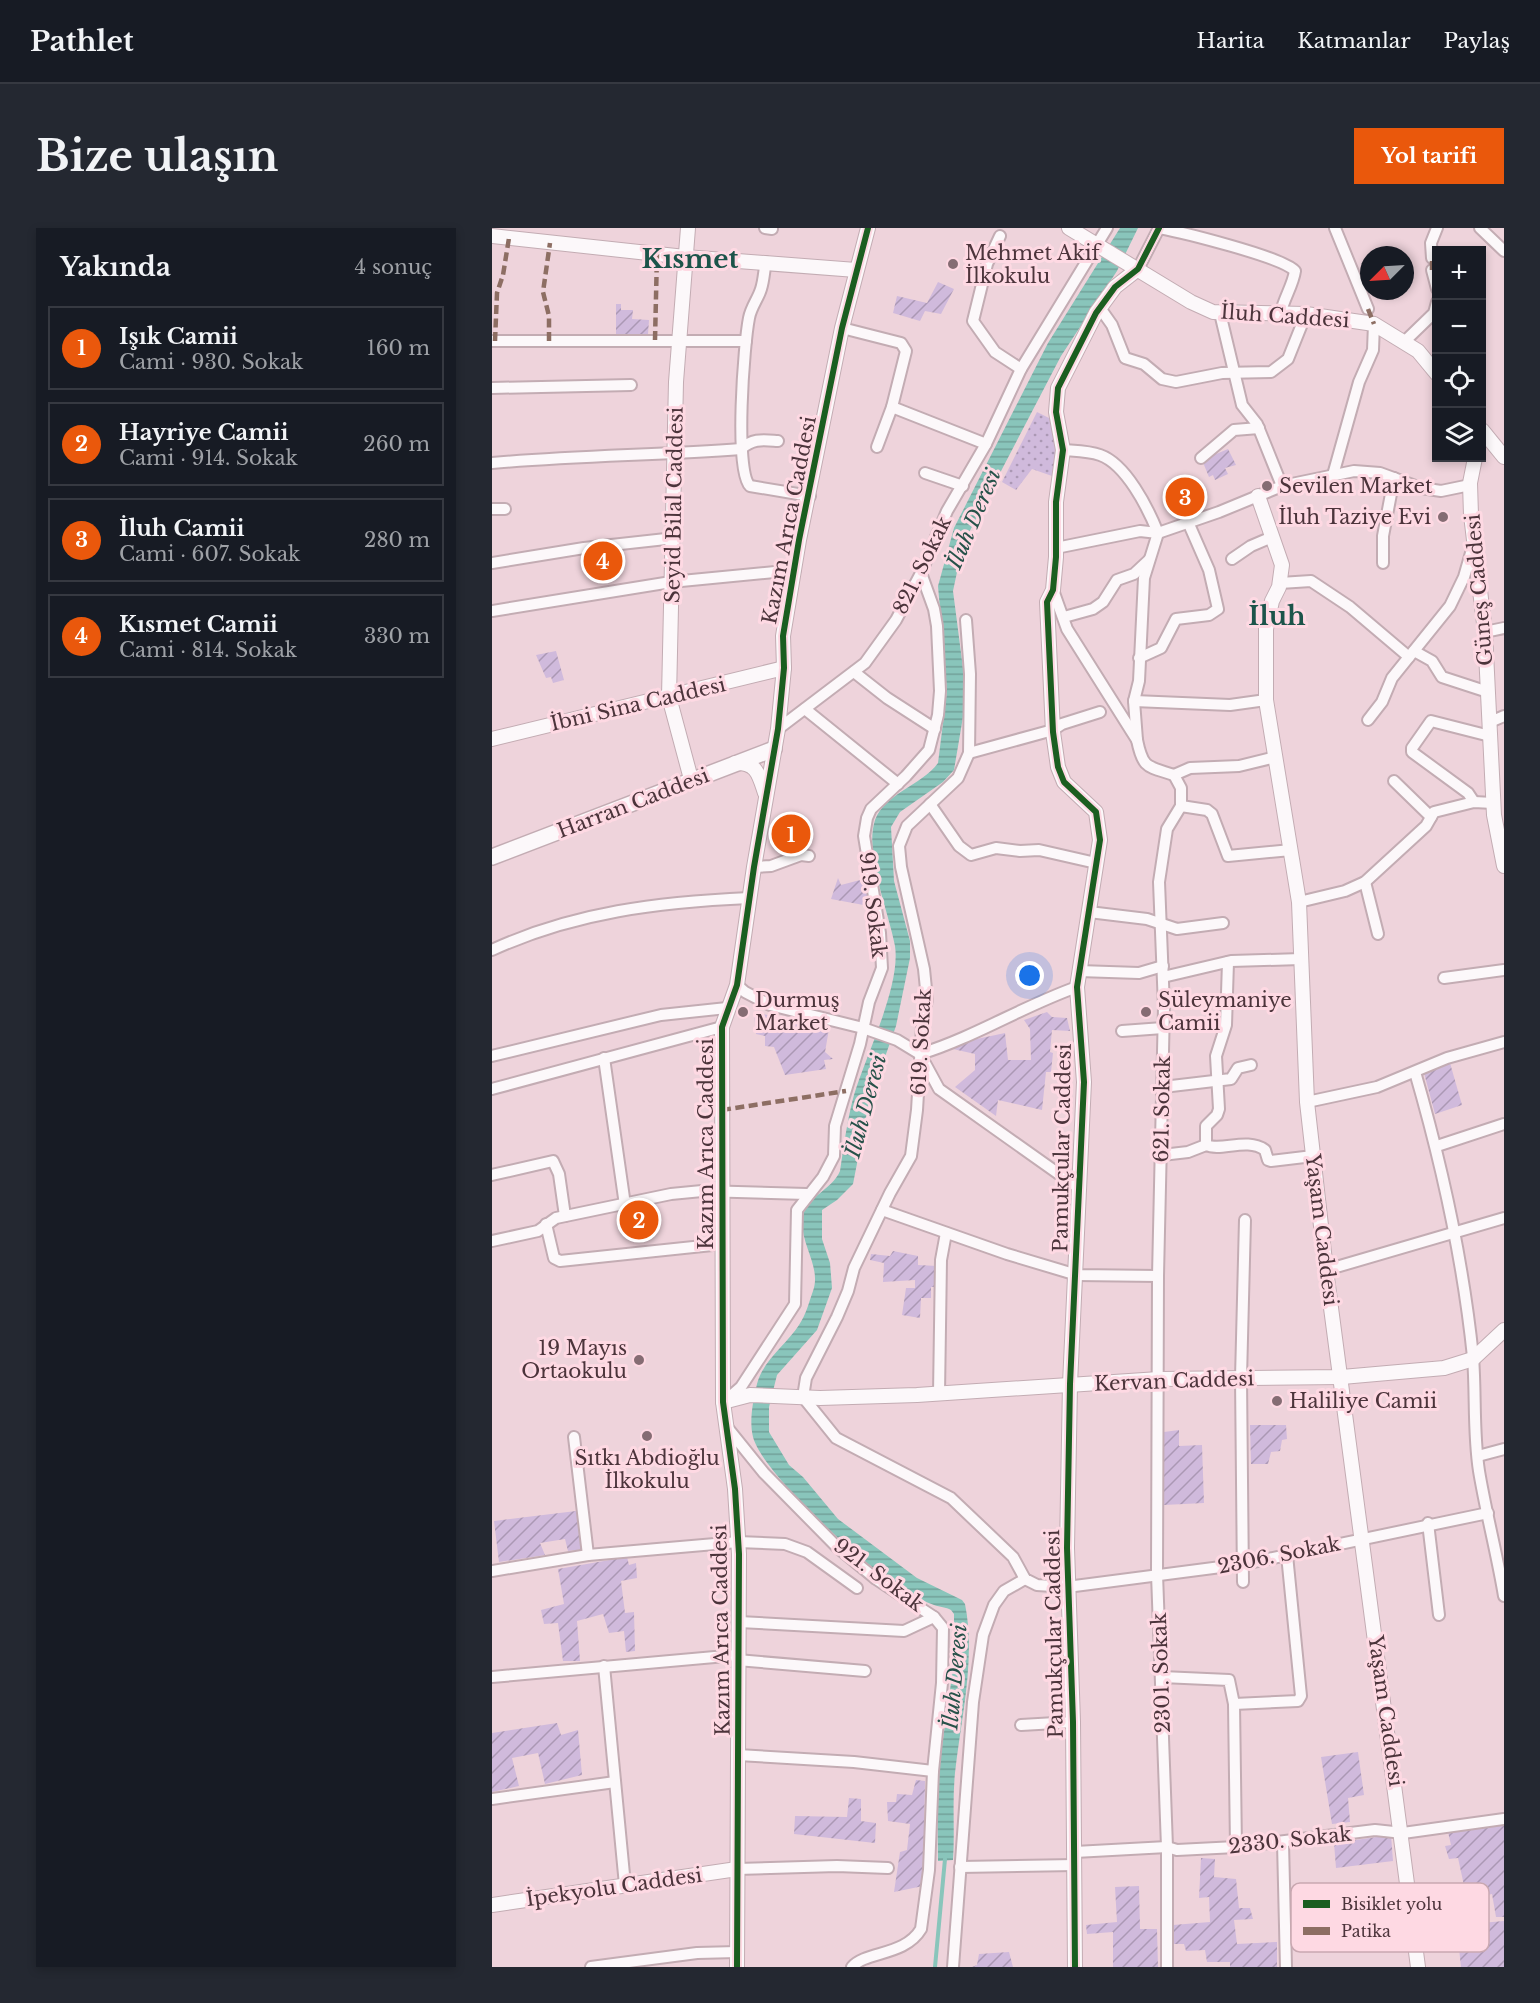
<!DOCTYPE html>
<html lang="tr">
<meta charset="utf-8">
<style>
:root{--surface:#171b24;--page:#242831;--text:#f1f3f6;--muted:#9ea1a6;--line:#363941;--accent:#ea580c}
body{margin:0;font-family:"Libre Baskerville",serif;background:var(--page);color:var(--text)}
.controls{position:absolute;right:18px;top:18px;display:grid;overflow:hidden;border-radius:0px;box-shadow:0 3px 9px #0003}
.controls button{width:54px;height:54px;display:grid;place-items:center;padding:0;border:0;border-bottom:2px solid var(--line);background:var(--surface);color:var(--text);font:30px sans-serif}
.compass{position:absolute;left:868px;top:18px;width:54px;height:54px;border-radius:50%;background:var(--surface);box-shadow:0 3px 9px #0003;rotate:246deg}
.you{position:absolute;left:538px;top:748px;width:21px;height:21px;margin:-15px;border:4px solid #fff;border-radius:50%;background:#1a73e8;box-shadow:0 0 0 9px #1a73e833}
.badge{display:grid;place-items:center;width:39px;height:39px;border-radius:50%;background:var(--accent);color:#fff;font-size:20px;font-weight:700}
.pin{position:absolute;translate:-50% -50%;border:3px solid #fff;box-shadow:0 2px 6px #0006}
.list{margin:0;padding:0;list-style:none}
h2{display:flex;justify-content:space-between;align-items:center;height:78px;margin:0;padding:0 24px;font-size:26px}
h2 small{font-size:20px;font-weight:400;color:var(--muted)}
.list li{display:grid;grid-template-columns:39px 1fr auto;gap:18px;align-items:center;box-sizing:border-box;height:84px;margin:0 12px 12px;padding:0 12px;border:2px solid var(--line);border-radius:0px}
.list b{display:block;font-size:22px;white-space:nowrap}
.list p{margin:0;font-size:20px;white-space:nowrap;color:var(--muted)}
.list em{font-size:20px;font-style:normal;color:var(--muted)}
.icon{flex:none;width:33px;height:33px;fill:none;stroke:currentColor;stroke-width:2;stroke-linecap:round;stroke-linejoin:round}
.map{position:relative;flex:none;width:1012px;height:1739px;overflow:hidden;border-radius:0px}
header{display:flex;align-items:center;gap:36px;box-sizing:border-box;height:84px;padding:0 30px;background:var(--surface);border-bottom:2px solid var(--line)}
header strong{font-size:28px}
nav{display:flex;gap:33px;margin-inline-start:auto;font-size:21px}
.intro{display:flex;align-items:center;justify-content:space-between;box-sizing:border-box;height:144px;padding:0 36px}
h1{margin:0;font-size:42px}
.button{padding:15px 27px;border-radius:0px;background:var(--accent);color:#fff;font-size:21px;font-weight:700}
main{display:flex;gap:36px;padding:0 36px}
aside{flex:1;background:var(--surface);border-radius:0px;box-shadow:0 3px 9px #0003}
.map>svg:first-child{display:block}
.grass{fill:url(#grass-dots)}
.garden{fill:url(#garden-furrows)}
.water{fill:url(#water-rules)}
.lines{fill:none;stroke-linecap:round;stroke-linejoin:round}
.stream{stroke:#89c5bb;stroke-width:4}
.minor-casing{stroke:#c3acb3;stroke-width:14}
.tertiary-casing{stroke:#c3acb3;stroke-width:16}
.secondary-casing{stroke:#c3acb3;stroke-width:18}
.minor{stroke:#fcf8fa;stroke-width:10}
.tertiary{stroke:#fcf8fa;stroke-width:14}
.secondary{stroke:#fcf8fa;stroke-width:15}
.quiet{stroke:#8d6e63;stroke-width:4.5;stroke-dasharray:9 4.5;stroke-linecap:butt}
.cycleway-casing{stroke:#fed9e3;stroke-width:10}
.cycleway{stroke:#1b5e20;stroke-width:6}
.poi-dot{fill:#856c73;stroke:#fed9e3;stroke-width:2}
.labels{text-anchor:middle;stroke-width:6;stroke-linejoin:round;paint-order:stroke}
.poi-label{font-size:20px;fill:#4c343b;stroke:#fed9e3;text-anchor:start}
.street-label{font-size:20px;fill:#4c343b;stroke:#fed9e3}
.water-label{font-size:21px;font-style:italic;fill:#27524a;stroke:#fed9e3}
.district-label{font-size:26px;font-weight:bold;fill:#1c544a;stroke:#fed9e3}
.key{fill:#fed9e3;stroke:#c9a8b1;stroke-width:1.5}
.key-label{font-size:16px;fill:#4c343b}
</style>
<header>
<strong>Pathlet</strong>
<nav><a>Harita</a><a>Katmanlar</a><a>Paylaş</a></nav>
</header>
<div class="intro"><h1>Bize ulaşın</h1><a class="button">Yol tarifi</a></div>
<main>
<aside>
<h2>Yakında<small>4 sonuç</small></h2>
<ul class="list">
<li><span class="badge">1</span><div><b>Işık Camii</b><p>Cami · 930. Sokak</p></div><em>160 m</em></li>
<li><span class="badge">2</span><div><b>Hayriye Camii</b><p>Cami · 914. Sokak</p></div><em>260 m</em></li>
<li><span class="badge">3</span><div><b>İluh Camii</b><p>Cami · 607. Sokak</p></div><em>280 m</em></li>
<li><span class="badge">4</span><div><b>Kısmet Camii</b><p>Cami · 814. Sokak</p></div><em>330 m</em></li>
</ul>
</aside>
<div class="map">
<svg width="1012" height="1739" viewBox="0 0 1012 1739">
<defs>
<pattern id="grass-dots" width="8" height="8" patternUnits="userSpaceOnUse" patternTransform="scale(1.5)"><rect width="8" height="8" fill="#d0badc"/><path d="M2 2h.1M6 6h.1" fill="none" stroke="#ab98b4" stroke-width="1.8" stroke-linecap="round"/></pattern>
<pattern id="garden-furrows" width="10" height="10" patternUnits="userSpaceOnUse" patternTransform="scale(1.5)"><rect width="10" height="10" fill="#d0badc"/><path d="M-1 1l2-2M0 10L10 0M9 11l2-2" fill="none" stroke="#ab98b4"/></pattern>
<pattern id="water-rules" width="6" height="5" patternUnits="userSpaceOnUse" patternTransform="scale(1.5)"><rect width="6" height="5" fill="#89c5bb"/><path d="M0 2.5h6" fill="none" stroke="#72a199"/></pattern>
</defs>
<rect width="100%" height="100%" fill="#eed3db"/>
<path class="grass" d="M545,184L561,192C566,212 568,228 560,248L540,241L524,262L510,254Z"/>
<g class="garden">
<polygon points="446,54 462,61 449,86 433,83 428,93 401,85 405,68 435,75"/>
<polygon points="124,76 129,76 129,82 141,82 140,91 157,92 156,106 124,106"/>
<polygon points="736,221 744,237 733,240 736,246 723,252 721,247 717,249 710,232"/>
<polygon points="64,423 72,452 61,455 59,449 54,450 44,427"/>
<polygon points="346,650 349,657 372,651 377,678 339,671"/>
<polygon points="262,784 337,801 333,824 341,831 332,832 334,841 293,847 282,819 273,818 273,808 264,806"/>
<polygon points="555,784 560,789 575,790 578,803 560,802 558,824 561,825 559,844 554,844 550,882 506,872 504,888 463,859 483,842 483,826 461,821 480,812 513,805 516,832 539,832 538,801 532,792"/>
<polygon points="958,835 970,877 943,886 932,845"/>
<polygon points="401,1023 426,1028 426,1037 445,1038 445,1059 439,1059 439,1070 429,1070 428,1090 410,1087 414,1060 423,1060 423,1052 391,1054 392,1035 378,1032 379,1026 398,1028"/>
<polygon points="758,1197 794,1197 795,1211 790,1212 788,1223 779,1224 776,1236 759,1236"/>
<polygon points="687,1202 687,1218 710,1217 712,1275 672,1277 672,1204"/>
<polygon points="84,1283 93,1321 76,1323 73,1311 48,1315 53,1327 7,1334 2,1293"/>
<polygon points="135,1329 137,1337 144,1335 145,1350 129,1353 133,1385 142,1384 143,1423 134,1424 132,1403 117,1405 111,1386 85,1393 88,1433 71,1433 66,1395 52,1396 49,1382 72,1376 66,1341"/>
<polygon points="65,1495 69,1507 86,1502 90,1547 53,1556 46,1525 20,1530 27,1558 0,1564 0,1505"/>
<polygon points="866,1524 872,1567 856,1570 858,1594 840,1596 829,1529"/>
<polygon points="424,1552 433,1553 431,1658 402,1664 408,1624 415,1622 418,1596 396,1593 395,1574 404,1574 405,1566 420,1567"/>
<polygon points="357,1570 369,1571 369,1593 384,1595 383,1615 302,1606 303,1588 355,1589"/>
<polygon points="1012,1595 1012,1689 1004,1689 1000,1666 983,1670 989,1695 1012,1693 1012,1739 969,1739 961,1666 973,1662 966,1630 957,1631 953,1618 959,1617 956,1604"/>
<polygon points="899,1607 901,1633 844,1640 842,1615"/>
<polygon points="709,1630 723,1631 722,1649 744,1651 747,1680 758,1680 761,1691 742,1692 745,1716 785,1714 785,1739 738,1739 738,1734 715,1734 713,1722 694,1723 692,1716 682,1716 681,1697 718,1694 717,1669 707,1670"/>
<polygon points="647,1658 648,1701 665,1701 666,1739 621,1739 621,1704 595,1706 594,1697 625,1694 623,1659"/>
<polygon points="517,1724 521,1739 480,1739 485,1737 487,1726"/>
</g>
<path class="water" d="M628,0H646L625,43L569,128L471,316L461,363L472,448V483L462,542L451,554L408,584L399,599L402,653L418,713V730L404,798L377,874L361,956L345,972L330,982V1011L338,1035L340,1060L325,1102L285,1147L277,1179V1204L297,1237L311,1249L346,1291L425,1350L470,1372L473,1376C484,1431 469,1490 463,1545C460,1574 463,1603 461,1632L446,1633L445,1553L462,1434V1386L459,1382C454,1379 448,1379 442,1377C425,1371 406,1358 391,1347C360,1326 270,1243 261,1209C257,1193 261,1173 265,1156C271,1132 295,1116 307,1097C314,1087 317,1074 321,1063C330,1038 306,1014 311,988C315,968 340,962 348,943C352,918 355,892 362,867C374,827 409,758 403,718C397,684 372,626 383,592C393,565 429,558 446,535L455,463L446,358L462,300L556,115Z"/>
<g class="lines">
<polyline class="stream" points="443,1739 453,1631"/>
<defs>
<g id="minor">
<polyline points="273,0 280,1"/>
<path d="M667,0C689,4 791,29 803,43C801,57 792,70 789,84"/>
<polyline points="843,0 876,81"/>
<polyline points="988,0 1012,23"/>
<polyline points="508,8 495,36 481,93 503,124 529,141"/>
<polyline points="940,30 939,15 945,0"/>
<path d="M274,34C272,42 272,52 269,61C266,71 259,79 257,90C252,115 242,243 258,258L318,268"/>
<polyline points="646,41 667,0"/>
<polyline points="940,42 945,61"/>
<polyline points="608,80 620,97 633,130 652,136 670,151 684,154 730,145 779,144 796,131 814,86"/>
<polyline points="728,85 750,177 765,196 790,258"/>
<polyline points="350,100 409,115 414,123 400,179 385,219"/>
<polyline points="0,113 254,113"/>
<polyline points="912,114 942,85 945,74"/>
<polyline points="0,160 139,157"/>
<polyline points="400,179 494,216"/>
<path d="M571,222C583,223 597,223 608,227C634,236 656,280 666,305L652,350L647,453L642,473L645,512"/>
<polyline points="709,230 742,202 767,200"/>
<path d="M0,235C83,228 166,227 249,221C261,210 271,212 286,213"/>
<polyline points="433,245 471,258"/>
<polyline points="841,247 867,154 881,122 882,96"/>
<polyline points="0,281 13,281"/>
<polyline points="564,320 648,303 666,305 727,284 790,258 862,243 888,245 929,260 949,263 978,257"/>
<polyline points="740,331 759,318 780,309"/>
<polyline points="0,335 92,320 183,310"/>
<polyline points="891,335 891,308 902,250"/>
<polyline points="788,355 819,353 858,379 917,429"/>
<path d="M561,362L575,401L645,512C651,541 655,538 682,547"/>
<polyline points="0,383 179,354 303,342"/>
<polyline points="572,389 601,381 611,374 625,352 642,346 657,332"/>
<polyline points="474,392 478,446 477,525 466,550 415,598 407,618 409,639 432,741 435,771 430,799 425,882 419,928 398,965 362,1040 356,1063 345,1089 314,1150 311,1169 344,1210 459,1270 521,1329 533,1351 545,1357 575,1359 752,1336 996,1285"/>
<polyline points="993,404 1012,400"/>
<polyline points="922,423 940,433 950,449 996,464"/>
<polyline points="647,430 669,420 684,391 717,387 726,381 717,342 696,294"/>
<polyline points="362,444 395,470 443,501"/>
<polyline points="642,473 738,477 774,472"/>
<polyline points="313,481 406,556"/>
<polyline points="876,492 890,474 900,450 958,378 972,349 981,318"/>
<polyline points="998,494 1012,488"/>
<polyline points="286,501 373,435 404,392 429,345 455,283 494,216 529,141 615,0"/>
<polyline points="477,525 561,502 570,496 608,484"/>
<polyline points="682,547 698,540 747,538 784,529"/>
<polyline points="902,553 939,589"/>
<polyline points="982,574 976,565 920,524 920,520 939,493 998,508"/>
<polyline points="438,576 467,618 479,627 504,620 528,623 547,622 604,635"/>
<polyline points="689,578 715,582 720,586 736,628 799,622"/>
<polyline points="262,639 279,638 309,627 317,628"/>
<polyline points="873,654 886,706"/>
<polyline points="807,674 853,663 873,654 934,598 942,584 982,574 1001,575"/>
<polyline points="597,684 655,691 685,701 731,695"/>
<path d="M0,722C82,684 168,674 257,670"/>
<polyline points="587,743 647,745 671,738"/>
<polyline points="671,749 739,733 809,731"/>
<polyline points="952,750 1012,742"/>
<polyline points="245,757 253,764 278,777 371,800 405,812 428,826 447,861 588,961"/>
<polyline points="630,803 671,800"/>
<path d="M428,826C483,809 531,778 585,759"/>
<polyline points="0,828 169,787 235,780"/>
<polyline points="112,830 133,977"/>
<path d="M923,844C950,937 971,1032 981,1129C984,1167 981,1204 987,1243C994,1285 1005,1326 1012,1368"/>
<polyline points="671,859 739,851 746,840 759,837"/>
<polyline points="0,861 230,799"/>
<polyline points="815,874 885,859 955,830 1012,814"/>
<path d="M714,917C729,924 755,909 773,922L776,932L779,933L821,928"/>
<polyline points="945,918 1012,896"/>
<polyline points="670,927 696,924 714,917 714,898 725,887 727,881 724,828 734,797 736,734"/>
<polyline points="0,947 61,933 67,946 73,988"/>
<polyline points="390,982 515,1026 585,1047 666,1048"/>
<polyline points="54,996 62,1030 68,1033 230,1016"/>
<polyline points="0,1013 46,1003 64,990 179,966 210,963 315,966"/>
<polyline points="834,1042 1012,990"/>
<polyline points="447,1166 449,1032 454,1005"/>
<polyline points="233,1173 249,1159 303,1076 305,982 331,949 342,928 343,898 368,816 377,774 390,740 388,705 372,608 375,590 379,581 414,548 437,522 446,487 448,463 445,398 442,381 429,345"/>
<path d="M234,1198L272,1245L345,1319L384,1351L442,1389L451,1400L450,1455L441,1543L437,1642L429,1701C413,1728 374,1723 360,1739"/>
<polyline points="82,1209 96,1327"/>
<polyline points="986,1228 1012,1221"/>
<polyline points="936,1295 947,1387"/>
<polyline points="0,1343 96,1327 246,1314 293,1316 315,1324 365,1360"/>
<polyline points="751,1354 749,1150 753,992"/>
<polyline points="247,1394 412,1403 442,1389"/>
<polyline points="245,1432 373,1443"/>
<polyline points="112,1438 133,1657"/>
<polyline points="0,1449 245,1427"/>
<polyline points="670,1449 737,1452 742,1476 806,1473 809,1468 795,1327"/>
<polyline points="742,1476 744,1619"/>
<polyline points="529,1497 581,1494"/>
<polyline points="246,1527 362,1534 441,1543"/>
<polyline points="0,1571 123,1554"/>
<polyline points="791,1615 794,1739"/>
<polyline points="583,1624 675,1619 685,1622 744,1619 883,1602 911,1605 1012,1591"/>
<polyline points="468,1639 583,1637"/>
<polyline points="245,1641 345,1638 396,1640"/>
<polyline points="99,1739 205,1725 245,1724"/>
<polyline points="461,1739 481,1474 491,1407 502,1377 512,1363 533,1351"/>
<polyline points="675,1739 675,1619 665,1346 666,1048 672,779 667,654 675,601 689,578 689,560 682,547"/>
</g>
<g id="tertiary">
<polyline points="196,0 184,154 177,469 199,551"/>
<polyline points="577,0 699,74 721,84 814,86 882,96 926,123 945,146"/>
<polyline points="0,8 193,29 364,42"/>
<polyline points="990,202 1012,229"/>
<polyline points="983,230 978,255 979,287 993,404 1002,587 1012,638"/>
<polyline points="766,268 790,337 787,359 780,373 774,401 774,472 807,674 815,874 834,1042 926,1739"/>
<polyline points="0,511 292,440"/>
<path d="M243,535C265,534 267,547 273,565"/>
<polyline points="231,1174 258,1167 328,1170 425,1167 667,1151 850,1149 952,1140 981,1131 1012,1102"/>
<polyline points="0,1677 245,1641"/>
<polyline points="245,1739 247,1326 243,1261 231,1174 230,799 245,757 262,639 286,501 292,440 291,408 307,312 350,100 376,0"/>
<polyline points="583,1739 581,1494 575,1320 578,1156 592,854 585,759 608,612 604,584 572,554 566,539 561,504 555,374 561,362 564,329 564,274 571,222 564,184 566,160 604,85 623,59 646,41"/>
</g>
<polyline id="secondary" points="0,629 282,521"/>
</defs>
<use href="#minor" class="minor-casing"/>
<use href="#tertiary" class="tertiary-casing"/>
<use href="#secondary" class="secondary-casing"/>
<use href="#minor" class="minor"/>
<use href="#tertiary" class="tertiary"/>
<use href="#secondary" class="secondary"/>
<g class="quiet">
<polyline points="940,42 940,30"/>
<polyline points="876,81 882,96"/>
<polyline points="163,112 165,26"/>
<polyline points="3,113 5,65 11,47 17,10"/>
<polyline points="57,113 57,88 51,64 58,15"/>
<polyline points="230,882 354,863"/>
</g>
<defs>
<g id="cycleway">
<polyline points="245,1739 247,1326 243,1261 231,1174 230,799 245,757 262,639 286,501 292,440 291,408 307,312 350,100 376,0"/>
<polyline points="583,1739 581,1494 575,1320 578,1156 592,854 585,759 608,612 604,584 572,554 566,539 561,504 555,374 561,362 564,329 564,274 571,222 564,184 566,160 604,85 623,59 646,41 667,0"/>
</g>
</defs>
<use href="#cycleway" class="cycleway-casing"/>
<use href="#cycleway" class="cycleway"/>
</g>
<g class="poi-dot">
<circle cx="461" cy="36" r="6"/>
<circle cx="775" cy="258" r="6"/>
<circle cx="951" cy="289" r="6"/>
<circle cx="251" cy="784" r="6"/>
<circle cx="654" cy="784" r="6"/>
<circle cx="147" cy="1132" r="6"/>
<circle cx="785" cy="1173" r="6"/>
<circle cx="155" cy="1208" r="6"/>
</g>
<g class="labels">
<g class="poi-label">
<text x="473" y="32">Mehmet Akif<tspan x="473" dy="23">İlkokulu</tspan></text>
<text x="787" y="265">Sevilen Market</text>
<text x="939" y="296" text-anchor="end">İluh Taziye Evi</text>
<text x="263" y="779">Durmuş<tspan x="263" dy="23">Market</tspan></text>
<text x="666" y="779">Süleymaniye<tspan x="666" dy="23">Camii</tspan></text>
<text x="135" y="1127" text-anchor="end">19 Mayıs<tspan x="135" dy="23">Ortaokulu</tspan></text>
<text x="797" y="1180">Haliliye Camii</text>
<text x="155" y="1237" text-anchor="middle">Sıtkı Abdioğlu<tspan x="155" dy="23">İlkokulu</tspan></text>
</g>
<g class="street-label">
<text transform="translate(793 88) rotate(4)" y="7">İluh Caddesi</text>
<text transform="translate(182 277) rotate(-89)" y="7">Seyid Bilal Caddesi</text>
<text transform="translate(297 292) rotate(-79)" y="7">Kazım Arıca Caddesi</text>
<text transform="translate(430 337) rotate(-64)" y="7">821. Sokak</text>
<text transform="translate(987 362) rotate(-95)" y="7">Güneş Caddesi</text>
<text transform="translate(146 476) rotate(-13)" y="7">İbni Sina Caddesi</text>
<text transform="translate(141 575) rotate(-21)" y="7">Harran Caddesi</text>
<text transform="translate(381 677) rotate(83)" y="7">919. Sokak</text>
<text transform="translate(429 814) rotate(-87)" y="7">619. Sokak</text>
<text transform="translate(670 881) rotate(-89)" y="7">621. Sokak</text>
<text transform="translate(214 916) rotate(-90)" y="7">Kazım Arıca Caddesi</text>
<text transform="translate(570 920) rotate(-89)" y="7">Pamukçular Caddesi</text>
<text transform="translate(830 1002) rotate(83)" y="7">Yaşam Caddesi</text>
<text transform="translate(682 1153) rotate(-2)" y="7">Kervan Caddesi</text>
<text transform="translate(787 1327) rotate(-11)" y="7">2306. Sokak</text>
<text transform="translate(387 1347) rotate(37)" y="7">921. Sokak</text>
<text transform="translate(229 1402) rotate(-91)" y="7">Kazım Arıca Caddesi</text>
<text transform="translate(562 1406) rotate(-91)" y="7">Pamukçular Caddesi</text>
<text transform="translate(669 1445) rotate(-92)" y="7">2301. Sokak</text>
<text transform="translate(894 1483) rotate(82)" y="7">Yaşam Caddesi</text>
<text transform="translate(798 1612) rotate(-6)" y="7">2330. Sokak</text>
<text transform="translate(122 1659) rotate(-8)" y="7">İpekyolu Caddesi</text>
</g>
<g class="water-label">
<text transform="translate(482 291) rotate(-67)" y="7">İluh Deresi</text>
<text transform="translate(374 878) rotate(-75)" y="7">İluh Deresi</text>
<text transform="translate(463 1449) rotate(-85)" y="7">İluh Deresi</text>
</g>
<g class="district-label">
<text x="198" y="40">Kısmet</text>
<text x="785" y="397">İluh</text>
</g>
</g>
<rect x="799" y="1655" width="198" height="69" rx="9" class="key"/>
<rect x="811" y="1672" width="27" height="8" fill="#1b5e20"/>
<rect x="811" y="1699" width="27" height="8" fill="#8d6e63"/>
<g class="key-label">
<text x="849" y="1682">Bisiklet yolu</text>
<text x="849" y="1709">Patika</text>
</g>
</svg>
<div class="controls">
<button>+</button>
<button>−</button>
<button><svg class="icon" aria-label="locate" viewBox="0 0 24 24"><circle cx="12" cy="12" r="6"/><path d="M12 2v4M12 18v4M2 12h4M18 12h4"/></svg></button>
<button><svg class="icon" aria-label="layers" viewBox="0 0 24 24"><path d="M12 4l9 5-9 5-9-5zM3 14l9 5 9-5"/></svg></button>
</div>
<svg class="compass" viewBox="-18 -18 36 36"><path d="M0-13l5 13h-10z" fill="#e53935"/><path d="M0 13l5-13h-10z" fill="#9ea1a6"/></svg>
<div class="you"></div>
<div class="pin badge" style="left:299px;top:606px">1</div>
<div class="pin badge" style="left:147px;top:992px">2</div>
<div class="pin badge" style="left:693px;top:269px">3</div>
<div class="pin badge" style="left:111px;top:333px">4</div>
</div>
</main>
